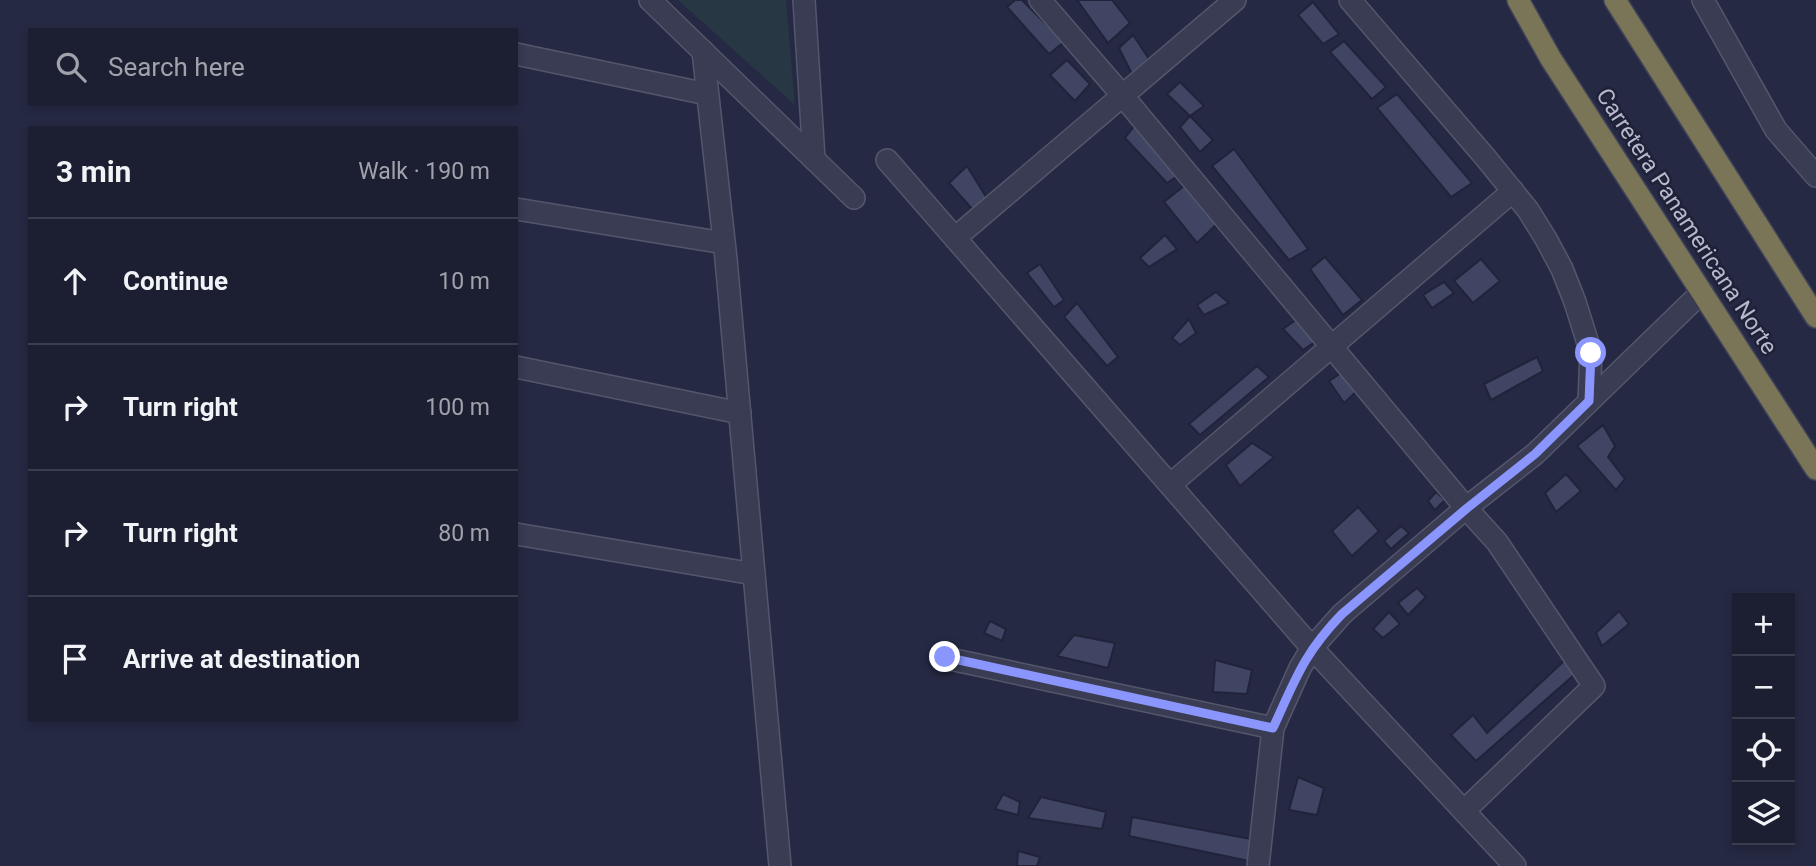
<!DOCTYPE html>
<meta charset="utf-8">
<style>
:root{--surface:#1c1f32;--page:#292c3e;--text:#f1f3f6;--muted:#a0a2ac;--line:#3a3d4d}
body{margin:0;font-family:Roboto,sans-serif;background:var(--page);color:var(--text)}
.controls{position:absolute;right:21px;bottom:21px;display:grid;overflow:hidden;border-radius:0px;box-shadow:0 4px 10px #0003}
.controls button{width:63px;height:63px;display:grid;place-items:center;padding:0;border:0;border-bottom:2px solid var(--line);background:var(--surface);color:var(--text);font:35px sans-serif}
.stop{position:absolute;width:21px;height:21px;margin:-16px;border:5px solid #8a96fd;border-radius:50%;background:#fff}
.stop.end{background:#8a96fd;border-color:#fff;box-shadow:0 2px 7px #0008}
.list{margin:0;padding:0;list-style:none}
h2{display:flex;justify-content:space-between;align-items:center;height:91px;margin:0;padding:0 28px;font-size:30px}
h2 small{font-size:23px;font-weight:400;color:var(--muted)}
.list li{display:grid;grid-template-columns:46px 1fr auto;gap:21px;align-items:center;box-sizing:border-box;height:126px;padding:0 28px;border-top:2px solid var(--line)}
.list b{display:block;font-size:26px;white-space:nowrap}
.list em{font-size:23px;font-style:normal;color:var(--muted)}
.icon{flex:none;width:38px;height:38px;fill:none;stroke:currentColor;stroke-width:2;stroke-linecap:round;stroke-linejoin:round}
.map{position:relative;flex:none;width:1816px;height:866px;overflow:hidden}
.search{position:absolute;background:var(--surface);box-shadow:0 4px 10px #0003;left:28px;top:28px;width:490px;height:77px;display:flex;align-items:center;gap:18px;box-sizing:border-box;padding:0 24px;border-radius:0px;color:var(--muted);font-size:26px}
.panel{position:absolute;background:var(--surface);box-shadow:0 4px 10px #0003;left:28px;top:126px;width:490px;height:595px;border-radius:0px}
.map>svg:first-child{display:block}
.green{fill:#273844}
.building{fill:#404563;stroke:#202339;stroke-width:2}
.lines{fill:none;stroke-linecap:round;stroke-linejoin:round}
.minor-casing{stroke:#54576c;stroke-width:24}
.highway-casing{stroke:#414459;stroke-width:24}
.minor{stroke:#393c52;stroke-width:21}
.highway{stroke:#797556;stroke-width:21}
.route{stroke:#8a96fd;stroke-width:9}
.labels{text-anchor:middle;stroke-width:5;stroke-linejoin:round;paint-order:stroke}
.street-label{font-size:23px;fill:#b6b8cc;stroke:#1e2137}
</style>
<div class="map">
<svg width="1816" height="866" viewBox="0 0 1816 866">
<rect width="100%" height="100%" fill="#252943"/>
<polygon class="green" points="678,0 786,0 795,105"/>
<g class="building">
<polygon points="1015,0 1022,0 1064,42 1049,54 1007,7"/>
<polygon points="1077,0 1112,0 1130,23 1108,43"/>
<polygon points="1313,2 1339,34 1323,44 1298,15"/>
<polygon points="1133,35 1149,59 1132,74 1119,48"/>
<polygon points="1344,41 1386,87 1372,99 1330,52"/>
<polygon points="1067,60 1090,84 1075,101 1050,75"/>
<polygon points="1180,82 1204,106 1190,116 1167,94"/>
<polygon points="1397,94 1472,183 1451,197 1377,108"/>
<polygon points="1190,116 1213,140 1200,152 1180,127"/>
<polygon points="1135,125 1179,175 1167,183 1125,138"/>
<polygon points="1234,149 1308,249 1289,260 1212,166"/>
<polygon points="967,166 988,200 973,210 949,183"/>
<polygon points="1185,185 1219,222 1197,243 1164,202"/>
<polygon points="1165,235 1177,249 1149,267 1140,258"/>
<polygon points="1325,257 1362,300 1343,315 1310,269"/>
<polygon points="1481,259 1500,281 1473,303 1454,281"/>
<polygon points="1040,264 1064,300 1054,307 1027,273"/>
<polygon points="1444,282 1454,293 1432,308 1423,295"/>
<polygon points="1216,292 1229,303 1204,315 1197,305"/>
<polygon points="1077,303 1118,357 1107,366 1064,317"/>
<polygon points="1300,317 1319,339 1303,350 1283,329"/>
<polygon points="1189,319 1196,333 1180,345 1172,338"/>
<polygon points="1537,357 1543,371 1491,400 1484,384"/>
<polygon points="1257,366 1269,377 1200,435 1189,424"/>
<polygon points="1341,373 1357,391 1344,403 1329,381"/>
<polygon points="1603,425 1615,446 1608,457 1625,479 1616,490 1577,446"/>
<polygon points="1252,443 1274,457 1240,486 1226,465"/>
<polygon points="1566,474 1581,491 1556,512 1545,493"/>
<polygon points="1436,492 1445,500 1435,510 1428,501"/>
<polygon points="1358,507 1379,531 1352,556 1332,531"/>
<polygon points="1401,526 1409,533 1391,549 1384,541"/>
<polygon points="1417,588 1426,597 1408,615 1398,603"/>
<polygon points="1619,611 1629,624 1602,646 1596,633"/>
<polygon points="1389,612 1400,624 1383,638 1373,629"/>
<polygon points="990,621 1006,629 1002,641 984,633"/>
<polygon points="1074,635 1115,643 1108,668 1057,656"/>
<polygon points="1215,660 1252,670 1247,694 1213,692"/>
<polygon points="1565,660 1574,675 1476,761 1451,735 1473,715 1487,733"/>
<polygon points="1298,777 1324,788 1317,815 1289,810"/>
<polygon points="1003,794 1020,802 1018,815 995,809"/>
<polygon points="1041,797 1106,812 1102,829 1028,818"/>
<polygon points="1132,817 1251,839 1249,861 1129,836"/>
<polygon points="1018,851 1040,857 1037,866 1017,866"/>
</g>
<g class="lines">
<defs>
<g id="minor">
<polyline points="650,0 854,198"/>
<polyline points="804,0 814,159"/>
<polyline points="1040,0 1122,95 1466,508 1342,614 1312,648 1300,668 1273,728 1258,866"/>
<polyline points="1350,0 1485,157 1528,210 1546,239 1562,269 1575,302 1591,353 1589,401"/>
<polyline points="1703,0 1776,130 1816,176"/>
<polyline points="703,51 726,259 780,866"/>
<polyline points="516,54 707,94"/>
<polyline points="887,160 1312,648 1515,866"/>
<polyline points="516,209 724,243"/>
<polyline points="955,238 1235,0"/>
<polyline points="516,367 740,413"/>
<polyline points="1171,484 1513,191"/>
<polyline points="516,534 754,574"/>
<polyline points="945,658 1273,728"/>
<polyline points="1464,811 1594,686 1497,542 1466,508 1535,454 1702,292"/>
</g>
<g id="highway">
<polyline points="1518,0 1551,59 1816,469"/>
<polyline points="1615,0 1816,317"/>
</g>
</defs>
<use href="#minor" class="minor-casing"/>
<use href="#highway" class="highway-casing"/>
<use href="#minor" class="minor"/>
<use href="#highway" class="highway"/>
</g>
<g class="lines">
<path class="route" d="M945,657L1273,728C1295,680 1304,653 1342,614L1466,509L1535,454L1589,401L1591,353"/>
</g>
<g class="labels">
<g class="street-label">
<text transform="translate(1687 221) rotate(57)" y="8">Carretera Panamericana Norte</text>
</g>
</g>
</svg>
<div class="controls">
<button>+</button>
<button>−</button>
<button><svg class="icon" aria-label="locate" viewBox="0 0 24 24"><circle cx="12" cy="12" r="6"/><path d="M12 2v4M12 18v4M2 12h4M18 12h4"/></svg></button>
<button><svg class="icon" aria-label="layers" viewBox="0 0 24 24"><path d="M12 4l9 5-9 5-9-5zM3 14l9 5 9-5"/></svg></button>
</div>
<div class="stop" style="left:1591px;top:353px"></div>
<div class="stop end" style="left:945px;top:657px"></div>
<div class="search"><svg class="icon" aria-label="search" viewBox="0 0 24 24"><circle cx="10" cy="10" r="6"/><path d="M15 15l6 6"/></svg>Search here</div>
<section class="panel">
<h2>3 min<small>Walk · 190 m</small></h2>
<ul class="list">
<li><svg class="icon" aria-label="ahead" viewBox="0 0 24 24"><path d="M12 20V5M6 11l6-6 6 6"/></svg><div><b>Continue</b></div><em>10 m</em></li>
<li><svg class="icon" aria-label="right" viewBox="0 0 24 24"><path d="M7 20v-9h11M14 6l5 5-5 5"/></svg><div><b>Turn right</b></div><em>100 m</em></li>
<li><svg class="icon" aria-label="right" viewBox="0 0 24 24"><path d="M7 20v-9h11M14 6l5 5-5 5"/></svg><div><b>Turn right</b></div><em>80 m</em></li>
<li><svg class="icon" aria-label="arrive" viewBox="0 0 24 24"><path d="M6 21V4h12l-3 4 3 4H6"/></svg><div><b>Arrive at destination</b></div></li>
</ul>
</section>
</div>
